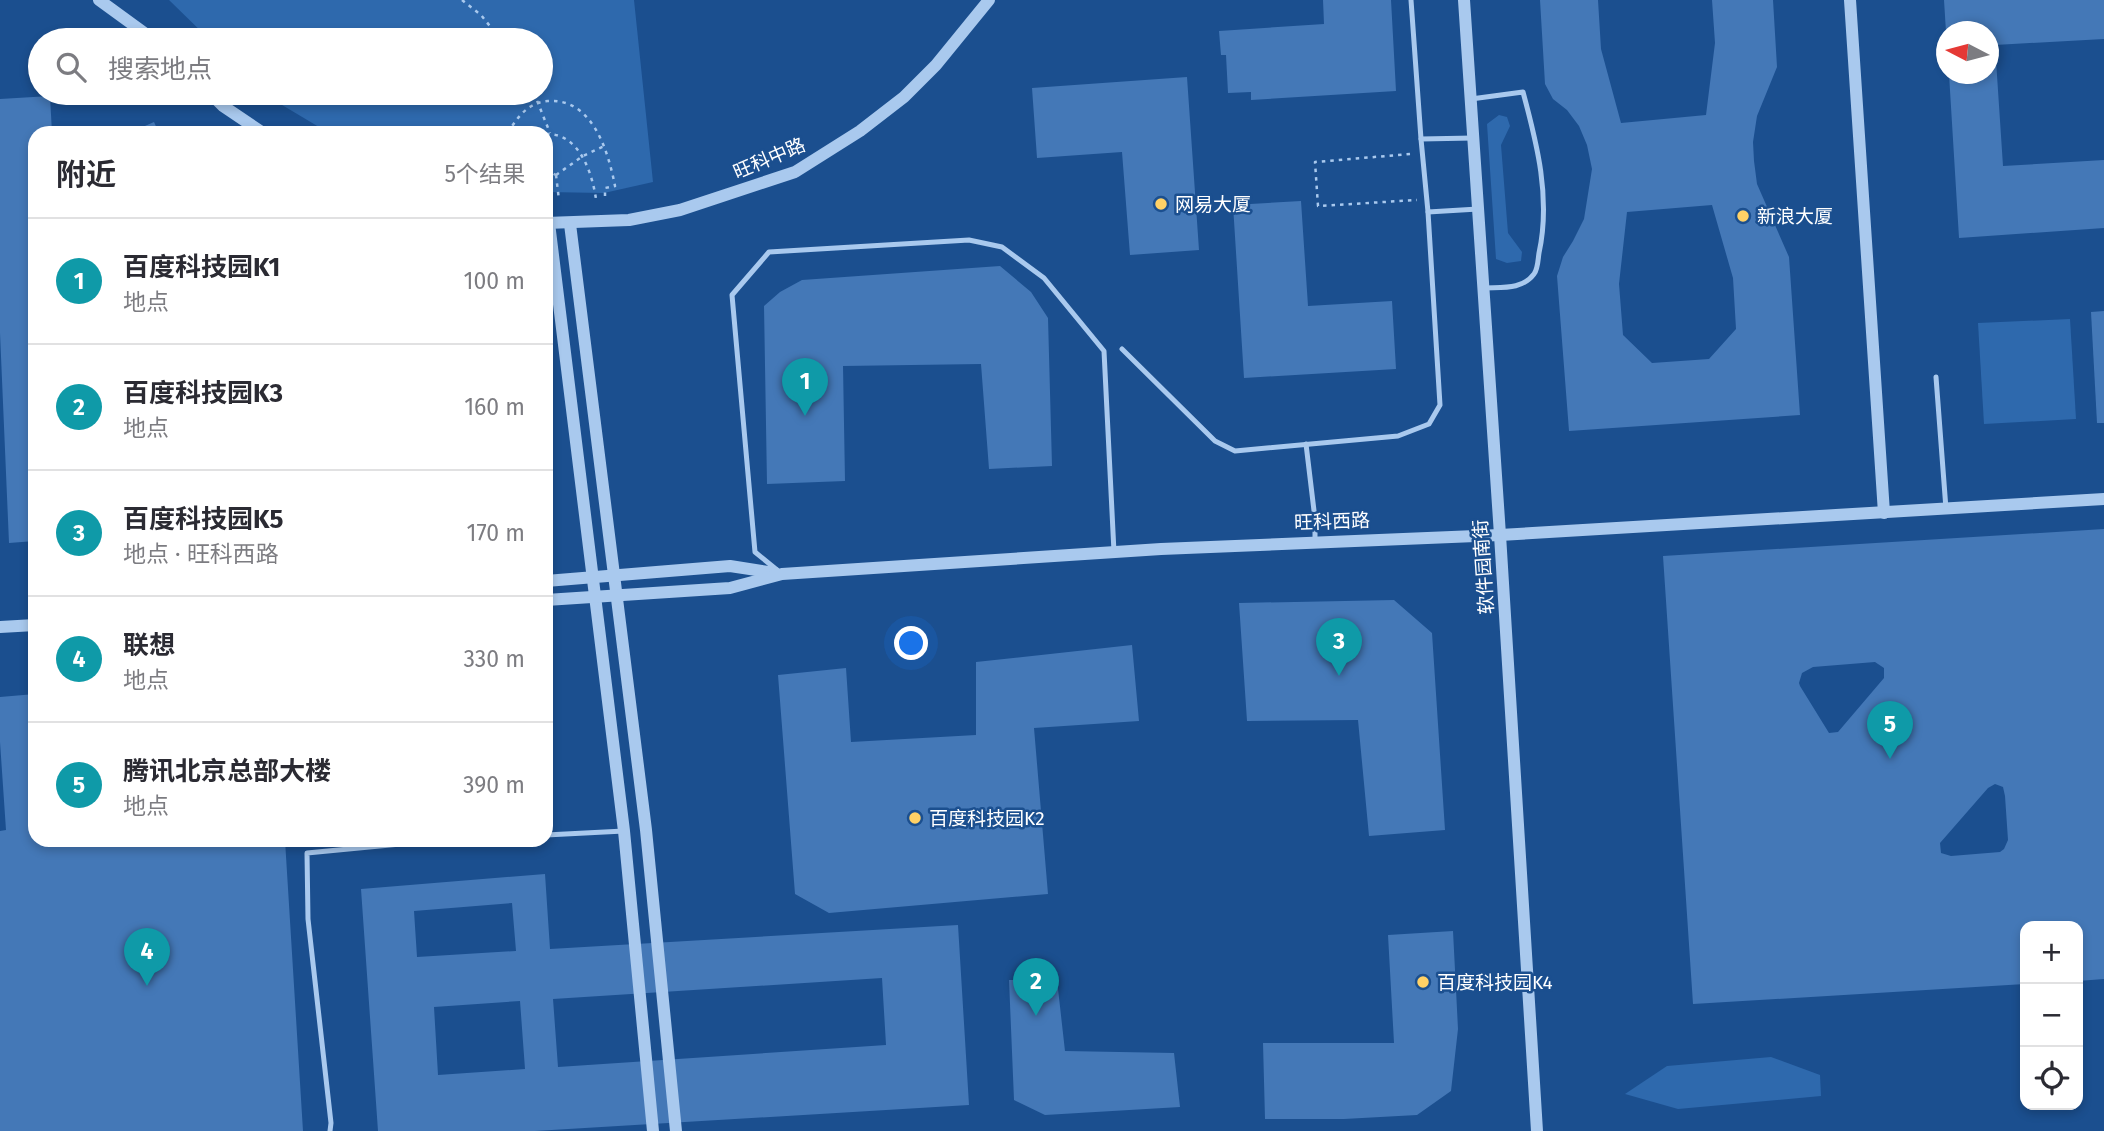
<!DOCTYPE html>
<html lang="zh">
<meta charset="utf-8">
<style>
:root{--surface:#fff;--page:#f7f7f7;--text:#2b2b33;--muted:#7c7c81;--line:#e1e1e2;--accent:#8a764a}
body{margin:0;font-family:"Fira Sans","Noto Sans SC",sans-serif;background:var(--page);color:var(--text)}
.controls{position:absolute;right:21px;bottom:21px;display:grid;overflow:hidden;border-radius:14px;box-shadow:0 4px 10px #0003}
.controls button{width:63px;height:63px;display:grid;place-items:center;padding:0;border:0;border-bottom:2px solid var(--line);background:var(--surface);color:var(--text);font:35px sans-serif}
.compass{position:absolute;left:1936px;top:21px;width:63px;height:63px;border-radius:50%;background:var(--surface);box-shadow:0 4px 10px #0003;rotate:276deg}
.you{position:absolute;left:912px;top:644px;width:24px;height:24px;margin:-18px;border:5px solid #fff;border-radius:50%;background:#1a73e8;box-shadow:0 0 0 10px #1a73e833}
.badge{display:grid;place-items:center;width:46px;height:46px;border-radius:50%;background:var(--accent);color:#fff;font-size:23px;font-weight:700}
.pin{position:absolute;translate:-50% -58px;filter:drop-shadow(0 2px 4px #0008)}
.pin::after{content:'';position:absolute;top:37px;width:24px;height:21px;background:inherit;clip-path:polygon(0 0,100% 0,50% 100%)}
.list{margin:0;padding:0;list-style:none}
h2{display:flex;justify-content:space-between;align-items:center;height:91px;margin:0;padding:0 28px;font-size:30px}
h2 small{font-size:23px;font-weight:400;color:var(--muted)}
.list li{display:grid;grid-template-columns:46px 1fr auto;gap:21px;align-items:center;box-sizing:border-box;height:126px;padding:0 28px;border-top:2px solid var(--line)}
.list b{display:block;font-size:26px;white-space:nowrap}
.list p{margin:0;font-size:23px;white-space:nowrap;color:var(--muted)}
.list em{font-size:23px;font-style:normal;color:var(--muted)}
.icon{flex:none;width:38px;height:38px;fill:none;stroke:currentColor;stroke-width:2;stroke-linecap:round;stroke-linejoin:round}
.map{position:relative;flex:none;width:2104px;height:1131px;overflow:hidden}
.search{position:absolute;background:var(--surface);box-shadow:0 4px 10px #0003;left:28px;top:28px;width:525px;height:77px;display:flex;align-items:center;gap:18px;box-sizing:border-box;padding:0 24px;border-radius:38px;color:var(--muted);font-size:26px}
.panel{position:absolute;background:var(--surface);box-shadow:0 4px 10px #0003;left:28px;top:126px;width:525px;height:721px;border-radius:21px}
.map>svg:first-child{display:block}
.green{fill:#2e69ad}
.building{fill:#4478b7;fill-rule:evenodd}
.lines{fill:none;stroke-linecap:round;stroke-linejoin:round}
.path{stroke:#a9c9ee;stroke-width:2.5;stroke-dasharray:3.5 5;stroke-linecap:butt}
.service{stroke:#a9c9ee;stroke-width:5}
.tertiary{stroke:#a9c9ee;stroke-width:12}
.poi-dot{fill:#ffd166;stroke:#1b4f8f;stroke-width:2.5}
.labels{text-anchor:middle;stroke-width:5;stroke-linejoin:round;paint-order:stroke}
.street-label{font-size:19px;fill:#fff;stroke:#1b4f8f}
.poi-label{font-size:19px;fill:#fff;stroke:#1b4f8f;text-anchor:start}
</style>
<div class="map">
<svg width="2104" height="1131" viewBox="0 0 2104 1131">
<rect width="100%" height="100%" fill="#1b4f8f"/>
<g class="green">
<polygon points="169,0 634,0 653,182 604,193 546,192 546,133 329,133 262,93 541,93 541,40 210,40"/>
<polygon points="1499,115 1507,117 1510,126 1501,145 1508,233 1522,252 1521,261 1507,263 1496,259 1487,124"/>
<polygon points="2070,319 2076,419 1984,424 1978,323"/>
<polygon points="1771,1057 1820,1075 1821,1096 1678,1109 1625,1094 1667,1066"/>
</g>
<g class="building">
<polygon points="1323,0 1391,0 1396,91 1251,100 1251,92 1228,93 1226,55 1221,55 1219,31 1324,24"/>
<path d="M1540,0H1598L1601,49L1621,123L1706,115L1715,43L1712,0H1773L1777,67L1757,116L1753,142L1754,161L1757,184L1789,257L1800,415L1569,431L1557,276L1563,257L1573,241L1584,219L1592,169L1587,145L1579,126L1567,110L1553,99L1545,84ZM1712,205L1733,278L1736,329L1709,359L1652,363L1623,335L1619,284L1627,212Z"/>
<polygon points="1944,0 2104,0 2104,39 1995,45 2003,166 2104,160 2104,228 1959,238 1949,74 1988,74 1988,32 1946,32"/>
<polygon points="1187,77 1199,250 1130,255 1122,152 1037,158 1032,88"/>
<polygon points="50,96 52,133 35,133 35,541 9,543 0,333 0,99"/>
<polygon points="154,122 159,133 129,133"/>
<polygon points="1301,201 1308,306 1392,301 1396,369 1244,378 1233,205"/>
<polygon points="1000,266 1031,292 1048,318 1052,466 989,469 981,364 843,366 845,481 767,484 764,306 780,292 802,280"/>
<polygon points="2104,311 2104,423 2097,423 2091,312"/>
<path d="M2104,529V979L2078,981V926H2025V984L1693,1004L1663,556ZM1875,662L1884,668V678L1838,732L1829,733L1800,686L1799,683L1802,673L1813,667ZM1995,784L2003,787L2005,796L2008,840L2004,849L2000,852L1951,856L1941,853L1940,843L1988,788Z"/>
<polygon points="1394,600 1432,633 1445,830 1369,836 1358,720 1247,721 1239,603"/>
<polygon points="1132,645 1139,721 1034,728 1048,894 829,913 795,894 778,675 846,668 851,742 976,735 976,662"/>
<polygon points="35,694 35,840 285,840 303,1131 0,1131 0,831 6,830 0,742 0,697"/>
<path d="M545,874L550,949L958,925L969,1105L535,1131H378L361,889ZM512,903L516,951L417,957L414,911ZM882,978L886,1045L558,1067L553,999ZM520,1001L525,1069L438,1075L434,1007Z"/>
<polygon points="1453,931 1458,1029 1451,1091 1417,1115 1344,1119 1265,1119 1263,1043 1394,1043 1388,935"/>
<polygon points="1009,980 1057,980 1065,1051 1174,1053 1180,1107 1045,1115 1014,1100"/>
</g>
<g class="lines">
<g class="path">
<polyline points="462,0 481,15 501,40"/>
<polyline points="534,93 550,133"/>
<path d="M508,133C517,117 529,102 548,101C592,98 608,150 615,186L605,188V198"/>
<path d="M546,134C579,133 592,172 596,199"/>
<polyline points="1410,154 1315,162 1318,206 1417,200"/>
<polyline points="546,170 556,175"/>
<polyline points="556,175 583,156 604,146"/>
<polyline points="556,175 559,200"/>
</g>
<g class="service">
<polyline points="1411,0 1421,139"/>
<path d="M1471,99L1523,92C1537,144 1551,198 1539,253C1538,259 1538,269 1534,274C1522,290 1502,287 1484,288"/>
<polyline points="1473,138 1421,139 1428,212 1478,209"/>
<polyline points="1122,349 1215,441 1235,451 1398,436 1429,424 1440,405 1428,212"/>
<polyline points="1936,377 1946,509"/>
<polyline points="1306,444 1315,519 1315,541"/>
<polyline points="777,570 755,552 732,295 769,252 969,240 1002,247 1044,278 1104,351 1114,552"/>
<polyline points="546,835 624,831"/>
<polyline points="330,1131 331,1123 308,919 307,853 442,840"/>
</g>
<g class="tertiary">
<polyline points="99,0 154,40"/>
<polyline points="1464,0 1500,535 1537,1131"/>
<polyline points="1850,0 1884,513"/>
<polyline points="210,93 223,106 263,133"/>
<polyline points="546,223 629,220 680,210 795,172 860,131 904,97 936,65 989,0"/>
<polyline points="549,223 624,831 653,1131"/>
<polyline points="570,224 646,830 676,1131"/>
<polyline points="546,581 730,566 775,573"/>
<polyline points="546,600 730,588 782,574 1161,549 1500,535 2104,499"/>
<polyline points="0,627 35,625"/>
</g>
</g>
<g class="poi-dot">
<circle cx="1161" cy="204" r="7"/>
<circle cx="1743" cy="216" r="7"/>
<circle cx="915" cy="818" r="7"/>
<circle cx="1423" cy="982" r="7"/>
</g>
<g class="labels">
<g class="street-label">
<text transform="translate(769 158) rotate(-23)" y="7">旺科中路</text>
<text transform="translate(1332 521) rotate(-2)" y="7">旺科西路</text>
<text transform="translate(1483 567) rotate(-94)" y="7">软件园南街</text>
</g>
<g class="poi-label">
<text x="1175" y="211">网易大厦</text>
<text x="1757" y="223">新浪大厦</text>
<text x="929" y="825">百度科技园K2</text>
<text x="1437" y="989">百度科技园K4</text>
</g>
</g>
</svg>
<div class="controls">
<button>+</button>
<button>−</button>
<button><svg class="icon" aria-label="locate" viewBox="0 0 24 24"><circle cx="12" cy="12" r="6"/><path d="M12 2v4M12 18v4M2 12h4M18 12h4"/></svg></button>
</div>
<svg class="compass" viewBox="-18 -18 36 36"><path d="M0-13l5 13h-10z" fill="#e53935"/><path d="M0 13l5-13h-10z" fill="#7c7c81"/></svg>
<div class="you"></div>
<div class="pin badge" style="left:805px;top:416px;background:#0f9aa8">1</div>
<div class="pin badge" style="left:1036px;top:1016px;background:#0f9aa8">2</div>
<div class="pin badge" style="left:1339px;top:676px;background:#0f9aa8">3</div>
<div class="pin badge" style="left:147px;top:986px;background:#0f9aa8">4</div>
<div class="pin badge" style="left:1890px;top:759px;background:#0f9aa8">5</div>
<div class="search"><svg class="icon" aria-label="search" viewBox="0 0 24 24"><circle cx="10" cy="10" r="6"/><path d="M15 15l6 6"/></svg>搜索地点</div>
<section class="panel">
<h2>附近<small>5个结果</small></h2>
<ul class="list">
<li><span class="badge" style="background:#0f9aa8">1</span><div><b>百度科技园K1</b><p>地点</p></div><em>100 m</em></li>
<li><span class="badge" style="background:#0f9aa8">2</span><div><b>百度科技园K3</b><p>地点</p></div><em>160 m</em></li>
<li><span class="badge" style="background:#0f9aa8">3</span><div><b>百度科技园K5</b><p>地点 · 旺科西路</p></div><em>170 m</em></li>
<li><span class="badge" style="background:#0f9aa8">4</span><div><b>联想</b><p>地点</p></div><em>330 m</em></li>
<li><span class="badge" style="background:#0f9aa8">5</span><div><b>腾讯北京总部大楼</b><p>地点</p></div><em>390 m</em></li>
</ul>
</section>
</div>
